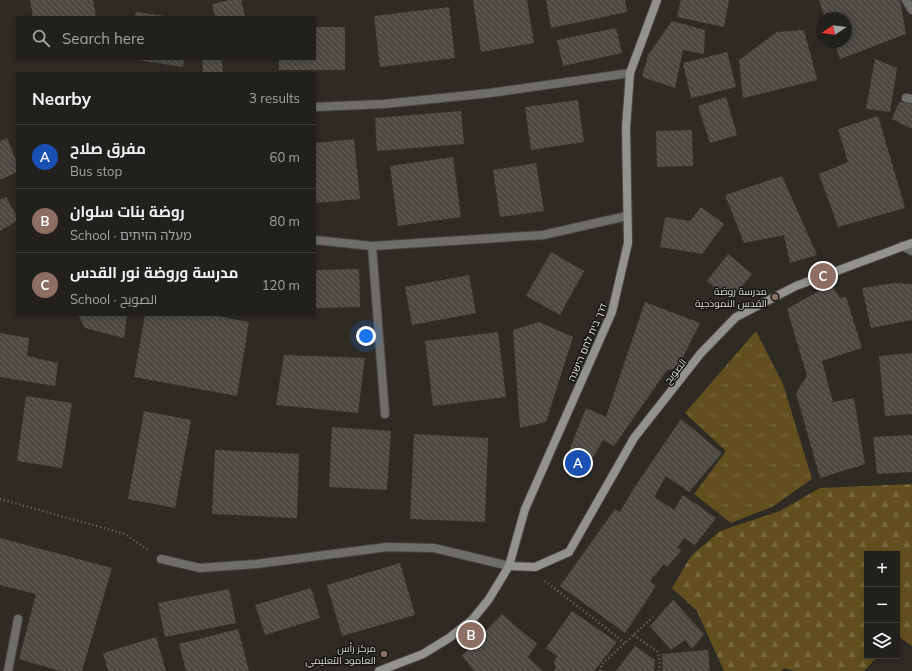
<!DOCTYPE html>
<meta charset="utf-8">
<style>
:root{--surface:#22201c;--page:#2e2d29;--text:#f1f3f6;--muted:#a2a3a3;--line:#3f3e3b;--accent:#db2777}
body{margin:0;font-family:Mulish,Cairo,"Noto Sans Hebrew",sans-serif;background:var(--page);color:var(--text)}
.controls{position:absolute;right:12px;bottom:12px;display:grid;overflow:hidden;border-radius:0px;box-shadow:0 2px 6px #0003}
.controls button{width:36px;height:36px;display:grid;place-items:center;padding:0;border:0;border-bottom:1px solid var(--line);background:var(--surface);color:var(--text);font:20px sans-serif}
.compass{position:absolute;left:816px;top:12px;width:36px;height:36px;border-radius:50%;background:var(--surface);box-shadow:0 2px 6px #0003;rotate:257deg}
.you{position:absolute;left:366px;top:336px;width:14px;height:14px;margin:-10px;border:3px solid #fff;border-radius:50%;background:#1a73e8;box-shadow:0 0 0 6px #1a73e833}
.badge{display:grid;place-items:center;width:26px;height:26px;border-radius:50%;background:var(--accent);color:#fff;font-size:13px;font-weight:700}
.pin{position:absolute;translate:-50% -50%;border:2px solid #fff;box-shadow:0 1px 4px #0006}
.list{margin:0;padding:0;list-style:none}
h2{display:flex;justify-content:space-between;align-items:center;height:52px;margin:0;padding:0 16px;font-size:17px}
h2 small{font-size:13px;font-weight:400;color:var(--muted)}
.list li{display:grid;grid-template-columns:26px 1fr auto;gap:12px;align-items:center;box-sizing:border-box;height:64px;padding:0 16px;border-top:1px solid var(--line)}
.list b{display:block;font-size:15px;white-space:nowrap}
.list p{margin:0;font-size:13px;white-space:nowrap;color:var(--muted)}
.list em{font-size:13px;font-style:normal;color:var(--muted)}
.icon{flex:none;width:22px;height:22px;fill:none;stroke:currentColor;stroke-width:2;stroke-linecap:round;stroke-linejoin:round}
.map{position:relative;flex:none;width:912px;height:671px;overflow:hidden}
.search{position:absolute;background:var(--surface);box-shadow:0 2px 6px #0003;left:16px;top:16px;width:300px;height:44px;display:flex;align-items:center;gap:10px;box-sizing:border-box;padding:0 14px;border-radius:0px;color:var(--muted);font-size:15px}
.panel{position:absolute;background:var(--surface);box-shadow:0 2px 6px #0003;left:16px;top:72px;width:300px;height:244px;border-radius:0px}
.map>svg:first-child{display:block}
.forest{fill:url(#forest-firs)}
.park{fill:url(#park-tufts)}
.building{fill:url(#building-back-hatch)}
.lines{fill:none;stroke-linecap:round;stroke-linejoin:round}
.street-casing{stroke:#4a4741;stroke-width:10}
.secondary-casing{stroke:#4a4741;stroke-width:10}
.path{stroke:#716e69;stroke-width:2.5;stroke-dasharray:1 3;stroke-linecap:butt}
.street{stroke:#6e6d6a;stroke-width:8}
.secondary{stroke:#93928d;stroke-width:8}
.education-dot{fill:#8d6e63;stroke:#151411;stroke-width:1.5}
.labels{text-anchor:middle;stroke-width:3;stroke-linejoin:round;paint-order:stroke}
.poi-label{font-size:10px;fill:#dddbd7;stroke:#151411;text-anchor:end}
.street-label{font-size:10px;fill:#dddbd7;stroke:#151411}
</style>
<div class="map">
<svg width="912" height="671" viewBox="0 0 912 671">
<defs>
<pattern id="forest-firs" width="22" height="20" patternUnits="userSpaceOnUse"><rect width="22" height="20" fill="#634f1e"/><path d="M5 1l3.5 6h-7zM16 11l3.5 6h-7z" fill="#79683e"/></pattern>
<pattern id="park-tufts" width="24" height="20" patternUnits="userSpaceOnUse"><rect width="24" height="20" fill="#634f1e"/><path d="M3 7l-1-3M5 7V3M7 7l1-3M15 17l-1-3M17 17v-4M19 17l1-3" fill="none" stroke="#79683e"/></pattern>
<pattern id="building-back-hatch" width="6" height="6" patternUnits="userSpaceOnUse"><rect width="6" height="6" fill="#4b4942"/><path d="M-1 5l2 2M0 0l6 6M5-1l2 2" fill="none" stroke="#64635d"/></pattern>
</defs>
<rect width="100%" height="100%" fill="#2e2b25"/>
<polygon class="forest" points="912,484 912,646 898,636 897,637 897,554 867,554 867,656 878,656 864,671 796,671 784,668 782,671 724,671 697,611 672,588 691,556 720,531 780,511 820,488"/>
<polygon class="park" points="756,331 783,384 812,479 772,507 731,523 694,494 726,451 685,413"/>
<g class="building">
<polygon points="30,0 93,0 96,17 33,17"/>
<polygon points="230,0 241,0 245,17 215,17 212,4"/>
<polygon points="473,0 527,0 534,43 481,52"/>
<polygon points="546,0 625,0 627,12 551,28"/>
<polygon points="681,0 729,0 724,27 677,17"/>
<polygon points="819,0 900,0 906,34 840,59 834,42 846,42 846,18 825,18"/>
<polygon points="449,7 455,58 380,67 374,16"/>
<polygon points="136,12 166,16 165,17 135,17"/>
<polygon points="672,21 705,30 704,54 683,50 675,88 642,77 648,55"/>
<polygon points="315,27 345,27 345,70 279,70 279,59 315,59"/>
<polygon points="616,28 622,53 563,66 557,40"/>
<polygon points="804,30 817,80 743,98 739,60 777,32"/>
<polygon points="727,52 736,87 691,98 683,63"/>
<polygon points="131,59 184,59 183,67"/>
<polygon points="202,59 222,59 223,73 203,73"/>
<polygon points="875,59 897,68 890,112 866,109"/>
<polygon points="726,97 737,135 710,143 698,106"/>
<polygon points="578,100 584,142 531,150 525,107"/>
<polygon points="899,102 912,104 912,129 892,119"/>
<polygon points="461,111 464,144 377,151 375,118"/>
<polygon points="878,116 905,208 838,227 819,174 848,162 838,129"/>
<polygon points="692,130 693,166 657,167 656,131"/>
<polygon points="7,138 17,163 17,172 0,180 0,141"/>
<polygon points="354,139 360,199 315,203 315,143"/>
<polygon points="453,157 461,217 398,226 390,166"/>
<polygon points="536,163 544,211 500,217 493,170"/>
<polygon points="782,176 817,255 790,263 784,235 744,243 725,195"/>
<polygon points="6,197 17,217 17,221 0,231 0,200"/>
<polygon points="701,207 724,224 702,254 660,247 665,217 690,221"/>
<polygon points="551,252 584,271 560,315 526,296"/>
<polygon points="728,254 752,274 730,300 707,281"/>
<polygon points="359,269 360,307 315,308 315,270"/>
<polygon points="469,275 476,313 412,325 405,287"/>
<polygon points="894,283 912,284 912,320 871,328 862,288"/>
<polygon points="831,284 840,298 846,297 862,348 822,361 833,402 854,398 865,464 820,478 796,393 807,376 787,309"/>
<polygon points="645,302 700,323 677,369 667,370 614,446 603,440 590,463 569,451 586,408 606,417"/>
<polygon points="78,315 127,315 124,338 85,328"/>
<polygon points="145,315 212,315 249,322 237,396 134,377"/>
<polygon points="539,322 573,337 546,422 520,428 513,330"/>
<polygon points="498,332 506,397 433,406 425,341"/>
<polygon points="0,333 29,338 27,356 58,363 55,386 0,377"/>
<polygon points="912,353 912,414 885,416 879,356"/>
<polygon points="284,355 365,358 358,413 276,405"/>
<polygon points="26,396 72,403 62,468 17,461"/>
<polygon points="144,411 191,420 175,508 128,499"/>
<polygon points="681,419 722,453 689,492 666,476 654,497 674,510 683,495 716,518 695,545 684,538 677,548 682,550 667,567 664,564 650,581 656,586 625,633 560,586 615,509 620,512 634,488"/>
<polygon points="332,427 391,431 387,490 329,487"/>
<polygon points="414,434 488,438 485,522 410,519"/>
<polygon points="912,435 912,472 877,474 873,437"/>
<polygon points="215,450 299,454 297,518 212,514"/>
<polygon points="0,538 112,568 82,671 60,671 19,659 36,594 0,585"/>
<polygon points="400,563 415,615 342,636 327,585"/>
<polygon points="311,588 320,618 265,635 255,605"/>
<polygon points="229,589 236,623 165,637 158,603"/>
<polygon points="673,600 704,634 692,649 685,640 671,650 650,626"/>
<polygon points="572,611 617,642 594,671 554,671 556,668 554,662 557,656 546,648"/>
<polygon points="502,614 537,644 528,657 543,671 474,671 462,656"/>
<polygon points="238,629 249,671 186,671 179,644"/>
<polygon points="156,637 166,671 108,671 103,653"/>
<polygon points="635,646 655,660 654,671 616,671"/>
<polygon points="708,650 710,671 663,671 662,654"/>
</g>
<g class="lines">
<defs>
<g id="street">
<polyline points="906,0 912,10"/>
<polyline points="906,98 912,99"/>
<polyline points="315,107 384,104 490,93 630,73"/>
<polyline points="315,240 372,246 543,235 627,216"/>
<polyline points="372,246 385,414"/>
<polyline points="902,246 912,251"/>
<polyline points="161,559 200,568 256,564 387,547 434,548 509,566"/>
<polyline points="8,671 18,619"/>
</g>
<g id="secondary">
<polyline points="509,566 535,567 569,552 634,438 701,353 736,317 796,286 912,243"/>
<polyline points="379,671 423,654 449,638 472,620 489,599 509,566 525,509 612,312 628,243 626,128 630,73 657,0"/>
</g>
</defs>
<use href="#street" class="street-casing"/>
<use href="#secondary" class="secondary-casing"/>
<g class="path">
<polyline points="0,499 125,534 148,550"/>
<polyline points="545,581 625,643"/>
<polyline points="634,635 658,652 660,662 659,671"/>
<polyline points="600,671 602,664 653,617"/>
</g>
<use href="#street" class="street"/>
<use href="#secondary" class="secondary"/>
</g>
<g class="education-dot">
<circle cx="775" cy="297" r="4"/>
<circle cx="384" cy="654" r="4"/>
</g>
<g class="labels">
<g class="poi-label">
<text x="767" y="295">مدرسة روضة<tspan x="767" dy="12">القدس النموذجية</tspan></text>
<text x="376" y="652">مركز رأس<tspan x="376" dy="12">العامود التعليمي</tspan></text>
</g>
<g class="street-label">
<text transform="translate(587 342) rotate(-67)" y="4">דרך בית לחם הישנה</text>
<text transform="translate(675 371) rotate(-51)" y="4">الصويح</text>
</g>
</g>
</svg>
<div class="controls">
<button>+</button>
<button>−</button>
<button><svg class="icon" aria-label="layers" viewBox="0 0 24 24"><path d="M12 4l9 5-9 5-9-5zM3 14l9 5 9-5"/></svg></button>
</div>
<svg class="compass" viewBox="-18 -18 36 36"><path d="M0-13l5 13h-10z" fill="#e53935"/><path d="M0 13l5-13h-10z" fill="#a2a3a3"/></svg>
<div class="you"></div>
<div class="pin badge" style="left:578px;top:463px;background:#1a4fb4">A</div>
<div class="pin badge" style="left:471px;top:635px;background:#8d6e63">B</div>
<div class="pin badge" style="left:823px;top:276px;background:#8d6e63">C</div>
<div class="search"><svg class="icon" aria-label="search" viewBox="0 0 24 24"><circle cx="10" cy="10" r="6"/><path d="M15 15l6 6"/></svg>Search here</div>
<section class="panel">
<h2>Nearby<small>3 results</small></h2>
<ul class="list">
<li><span class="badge" style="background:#1a4fb4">A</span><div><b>مفرق صلاح</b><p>Bus stop</p></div><em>60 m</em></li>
<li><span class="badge" style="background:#8d6e63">B</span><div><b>روضة بنات سلوان</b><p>School · מעלה הזיתים</p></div><em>80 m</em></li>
<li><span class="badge" style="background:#8d6e63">C</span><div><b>مدرسة وروضة نور القدس</b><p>School · الصويح</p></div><em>120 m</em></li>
</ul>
</section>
</div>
